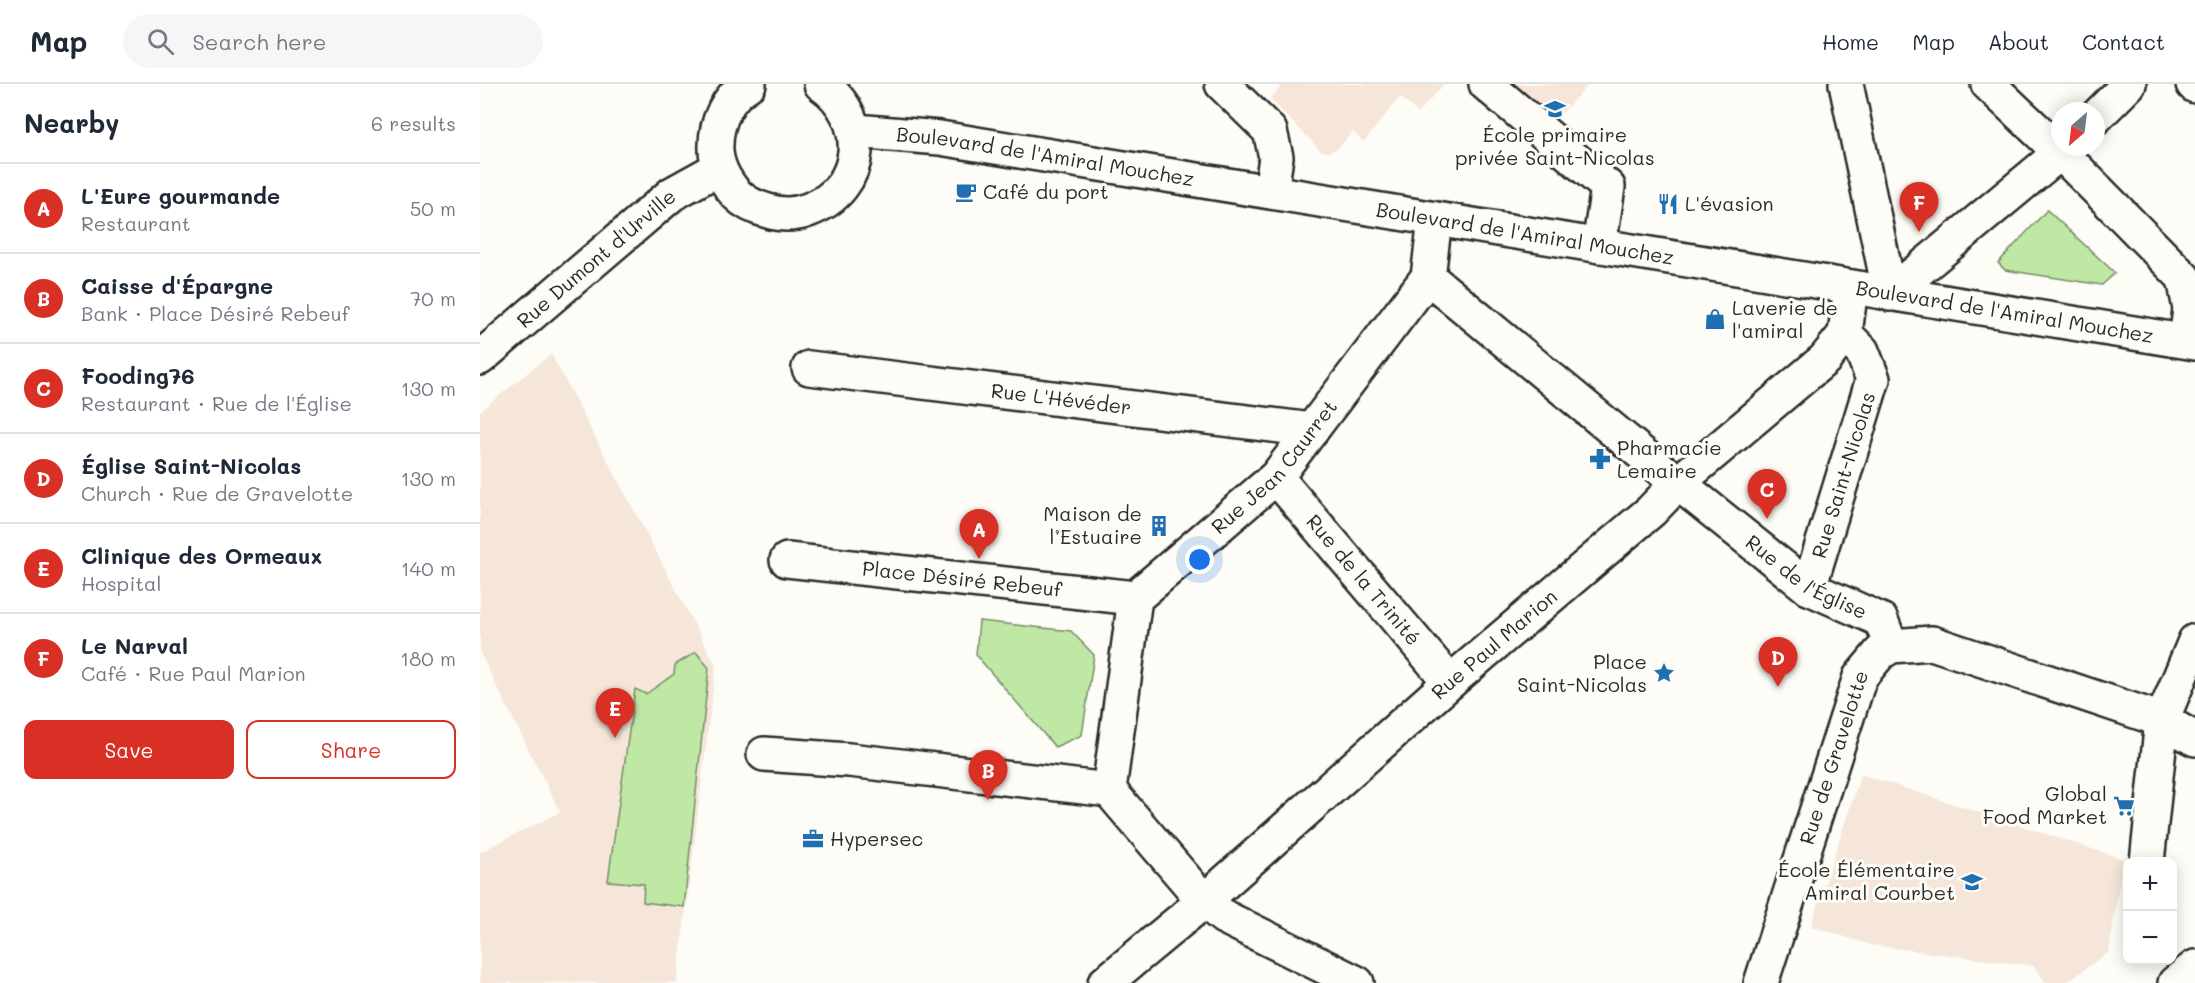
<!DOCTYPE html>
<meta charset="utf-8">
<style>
:root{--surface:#fff;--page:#f6f6f7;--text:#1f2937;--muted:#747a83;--line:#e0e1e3;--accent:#d93025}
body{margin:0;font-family:Mali,sans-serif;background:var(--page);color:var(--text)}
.controls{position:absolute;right:18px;bottom:18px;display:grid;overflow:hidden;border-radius:12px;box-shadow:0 3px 15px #0003}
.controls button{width:54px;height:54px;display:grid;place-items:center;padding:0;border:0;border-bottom:2px solid var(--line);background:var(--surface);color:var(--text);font:30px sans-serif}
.compass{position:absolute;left:1571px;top:18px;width:54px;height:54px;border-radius:50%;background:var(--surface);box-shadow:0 3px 15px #0003;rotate:208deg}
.you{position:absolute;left:720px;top:476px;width:21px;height:21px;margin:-15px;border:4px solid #fff;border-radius:50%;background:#1a73e8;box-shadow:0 0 0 9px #1a73e833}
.badge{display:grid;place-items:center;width:39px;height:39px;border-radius:50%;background:var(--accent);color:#fff;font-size:20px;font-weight:700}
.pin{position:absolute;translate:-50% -50px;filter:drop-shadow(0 2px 3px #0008)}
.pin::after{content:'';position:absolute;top:32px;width:21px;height:18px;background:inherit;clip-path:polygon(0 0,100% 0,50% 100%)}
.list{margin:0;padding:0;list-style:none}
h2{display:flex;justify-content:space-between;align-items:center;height:78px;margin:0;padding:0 24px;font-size:26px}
h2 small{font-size:20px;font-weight:400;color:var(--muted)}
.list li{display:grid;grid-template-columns:39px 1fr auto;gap:18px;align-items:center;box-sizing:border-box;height:90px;padding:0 24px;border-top:2px solid var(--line)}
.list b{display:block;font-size:22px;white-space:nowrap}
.list p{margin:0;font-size:20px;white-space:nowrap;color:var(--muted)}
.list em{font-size:20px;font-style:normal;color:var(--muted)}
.actions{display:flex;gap:12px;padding:18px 24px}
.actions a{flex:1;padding:14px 0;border:2px solid var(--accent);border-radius:12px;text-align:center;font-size:21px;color:var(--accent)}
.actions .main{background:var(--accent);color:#fff}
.icon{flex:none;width:33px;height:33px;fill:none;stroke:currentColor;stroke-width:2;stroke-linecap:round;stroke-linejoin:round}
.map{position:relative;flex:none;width:1715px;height:899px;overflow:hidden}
header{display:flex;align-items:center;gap:36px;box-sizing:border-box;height:84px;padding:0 30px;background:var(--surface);border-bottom:2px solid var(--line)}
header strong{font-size:28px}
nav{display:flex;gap:33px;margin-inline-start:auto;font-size:21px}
.search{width:420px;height:54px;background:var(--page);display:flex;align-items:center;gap:15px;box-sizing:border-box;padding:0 21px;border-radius:33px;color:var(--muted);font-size:22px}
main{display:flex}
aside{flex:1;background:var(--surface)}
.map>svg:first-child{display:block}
.built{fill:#f5e6d9}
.green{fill:#bfe8a4;stroke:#758a68;stroke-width:1.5}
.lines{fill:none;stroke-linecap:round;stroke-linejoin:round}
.minor-casing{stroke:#2b2b2b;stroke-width:38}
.major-casing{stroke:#2b2b2b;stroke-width:38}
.minor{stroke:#fdfcf7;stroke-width:33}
.major{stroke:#fdfcf7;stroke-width:33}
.labels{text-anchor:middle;stroke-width:6;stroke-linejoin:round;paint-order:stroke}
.poi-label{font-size:20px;fill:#2b2b2b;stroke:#fdfcf7;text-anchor:start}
.street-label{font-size:20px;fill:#2b2b2b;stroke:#fdfcf7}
</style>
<header>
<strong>Map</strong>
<div class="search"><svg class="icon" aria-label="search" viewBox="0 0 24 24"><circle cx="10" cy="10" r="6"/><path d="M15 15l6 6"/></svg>Search here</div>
<nav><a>Home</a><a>Map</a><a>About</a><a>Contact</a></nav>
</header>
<main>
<aside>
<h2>Nearby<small>6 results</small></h2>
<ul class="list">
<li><span class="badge">A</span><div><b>L'Eure gourmande</b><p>Restaurant</p></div><em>50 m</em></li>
<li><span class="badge">B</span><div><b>Caisse d'Épargne</b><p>Bank · Place Désiré Rebeuf</p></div><em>70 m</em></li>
<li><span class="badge">C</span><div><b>Fooding76</b><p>Restaurant · Rue de l'Église</p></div><em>130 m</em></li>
<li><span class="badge">D</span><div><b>Église Saint-Nicolas</b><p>Church · Rue de Gravelotte</p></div><em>130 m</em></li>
<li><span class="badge">E</span><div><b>Clinique des Ormeaux</b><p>Hospital</p></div><em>140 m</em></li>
<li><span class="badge">F</span><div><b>Le Narval</b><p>Café · Rue Paul Marion</p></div><em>180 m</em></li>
</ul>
<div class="actions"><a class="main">Save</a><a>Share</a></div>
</aside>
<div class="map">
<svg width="1715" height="899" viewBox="0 0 1715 899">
<rect width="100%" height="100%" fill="#fdfcf7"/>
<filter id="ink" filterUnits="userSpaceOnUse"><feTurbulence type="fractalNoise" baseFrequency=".0167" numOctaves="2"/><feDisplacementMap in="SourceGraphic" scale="12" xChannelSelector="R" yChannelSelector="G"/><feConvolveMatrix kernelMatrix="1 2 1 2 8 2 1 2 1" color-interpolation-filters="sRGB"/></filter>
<g filter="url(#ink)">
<g class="built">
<polygon points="804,0 964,0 938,29 920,13 884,58 873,48 857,65 848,68 841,67 790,15"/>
<polygon points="1032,0 1109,0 1076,35"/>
<polygon points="71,270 236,581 197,899 0,899 0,768 80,728 0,569 0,327"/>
<polygon points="1381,690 1643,775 1629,868 1585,899 1566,899 1554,882 1390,861 1331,842"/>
</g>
<g class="green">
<polygon points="1567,126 1635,189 1622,201 1525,186 1518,179"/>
<polygon points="499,537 591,547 614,571 602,651 575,663 496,571"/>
<polygon points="216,568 229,584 204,823 163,818 164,800 128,797 155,605 166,610 194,590 195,581"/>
</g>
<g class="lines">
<defs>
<g id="minor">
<polyline points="742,0 790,47 796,73 791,108"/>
<polyline points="1006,0 1128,103 1119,162"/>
<polyline points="1366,0 1410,210 1587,63"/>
<polyline points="1508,0 1581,69 1704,194 1710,225 1706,257"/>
<polyline points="1713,0 1715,2"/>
<polyline points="1616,33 1649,0"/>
<path id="s1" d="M375,47L460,54L1715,259"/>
<path id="s2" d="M948,193L1178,383L1329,504L1401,536L1411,562"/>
<polyline points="948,193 955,135"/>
<path id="s3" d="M0,274L192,110L239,84"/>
<path id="s4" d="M329,284L832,346"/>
<path id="s5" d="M796,393L970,598"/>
<path id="s6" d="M307,476L655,514"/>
<path id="s7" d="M1329,504L1393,295L1382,267L1365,250"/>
<polyline points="284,670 369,676 629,706"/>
<polyline points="1667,778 1682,636 1715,557"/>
<path id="s8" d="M625,899L724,817L970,598L1171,427L1199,398L1345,275L1365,250L1371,203"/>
<path id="s9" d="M877,899L744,833L724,817L629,706L655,514L796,393L948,193"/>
<path id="s10" d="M1281,899L1380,593L1400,569L1411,562L1452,559L1682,636L1715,655"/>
<polyline points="1695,899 1715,883"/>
</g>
<path id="major" d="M269,0C248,12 236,37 236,61C235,80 244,96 256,110C265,119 276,124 288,127C301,131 315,131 328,126C387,105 390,34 341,0"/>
</defs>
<use href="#minor" class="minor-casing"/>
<use href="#major" class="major-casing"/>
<use href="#minor" class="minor"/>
<use href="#major" class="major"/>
</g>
</g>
<defs>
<symbol id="school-bare" viewBox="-9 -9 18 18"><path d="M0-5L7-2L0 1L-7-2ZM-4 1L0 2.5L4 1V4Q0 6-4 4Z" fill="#1f6fb2" stroke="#fdfcf7" stroke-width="2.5" paint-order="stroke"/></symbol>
<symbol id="cafe-bare" viewBox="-9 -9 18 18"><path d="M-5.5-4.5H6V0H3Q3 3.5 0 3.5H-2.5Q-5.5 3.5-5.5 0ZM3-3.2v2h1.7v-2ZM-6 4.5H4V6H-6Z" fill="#1f6fb2" stroke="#fdfcf7" stroke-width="2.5" paint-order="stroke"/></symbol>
<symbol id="restaurant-bare" viewBox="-9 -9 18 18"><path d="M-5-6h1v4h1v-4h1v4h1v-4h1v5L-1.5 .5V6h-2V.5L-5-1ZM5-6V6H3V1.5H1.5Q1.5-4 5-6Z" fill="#1f6fb2" stroke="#fdfcf7" stroke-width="2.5" paint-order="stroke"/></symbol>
<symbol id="shop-bare" viewBox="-9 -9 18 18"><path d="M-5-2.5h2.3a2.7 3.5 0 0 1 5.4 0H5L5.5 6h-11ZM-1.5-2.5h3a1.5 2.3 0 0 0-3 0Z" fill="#1f6fb2" stroke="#fdfcf7" stroke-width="2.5" paint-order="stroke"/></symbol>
<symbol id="pharmacy-bare" viewBox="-9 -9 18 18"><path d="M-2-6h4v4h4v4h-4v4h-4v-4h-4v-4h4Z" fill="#1f6fb2" stroke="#fdfcf7" stroke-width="2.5" paint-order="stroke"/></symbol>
<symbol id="building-bare" viewBox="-9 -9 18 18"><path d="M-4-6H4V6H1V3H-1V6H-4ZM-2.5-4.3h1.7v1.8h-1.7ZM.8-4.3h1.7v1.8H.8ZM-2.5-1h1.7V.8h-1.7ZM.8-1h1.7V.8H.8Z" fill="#1f6fb2" stroke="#fdfcf7" stroke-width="2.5" paint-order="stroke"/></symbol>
<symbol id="sight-bare" viewBox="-9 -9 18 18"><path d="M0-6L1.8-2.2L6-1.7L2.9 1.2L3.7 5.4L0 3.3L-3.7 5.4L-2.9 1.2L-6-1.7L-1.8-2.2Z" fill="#1f6fb2" stroke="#fdfcf7" stroke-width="2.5" paint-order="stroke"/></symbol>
<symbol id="supermarket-bare" viewBox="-9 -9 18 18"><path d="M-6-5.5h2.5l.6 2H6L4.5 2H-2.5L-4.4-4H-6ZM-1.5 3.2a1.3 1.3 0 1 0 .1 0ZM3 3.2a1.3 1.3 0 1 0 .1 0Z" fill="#1f6fb2" stroke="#fdfcf7" stroke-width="2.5" paint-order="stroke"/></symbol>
<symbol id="office-bare" viewBox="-9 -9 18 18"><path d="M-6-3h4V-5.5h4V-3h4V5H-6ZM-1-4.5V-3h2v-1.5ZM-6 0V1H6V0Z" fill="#1f6fb2" stroke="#fdfcf7" stroke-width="2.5" paint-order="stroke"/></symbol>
</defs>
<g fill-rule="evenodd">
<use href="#school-bare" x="1060" y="10" width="30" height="30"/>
<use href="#cafe-bare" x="471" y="93" width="30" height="30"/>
<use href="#restaurant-bare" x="1173" y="105" width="30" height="30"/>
<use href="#shop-bare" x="1220" y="220" width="30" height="30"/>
<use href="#pharmacy-bare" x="1105" y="360" width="30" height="30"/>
<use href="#building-bare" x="664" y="427" width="30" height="30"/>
<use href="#sight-bare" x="1169" y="574" width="30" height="30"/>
<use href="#supermarket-bare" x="1629" y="707" width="30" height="30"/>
<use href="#office-bare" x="318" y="740" width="30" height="30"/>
<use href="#school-bare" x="1477" y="783" width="30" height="30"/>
</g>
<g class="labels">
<g class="poi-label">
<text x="1075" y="58" text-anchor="middle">École primaire<tspan x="1075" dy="23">privée Saint-Nicolas</tspan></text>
<text x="503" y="115">Café du port</text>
<text x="1205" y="127">L'évasion</text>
<text x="1252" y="231">Laverie de<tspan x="1252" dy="23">l'amiral</tspan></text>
<text x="1137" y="371">Pharmacie<tspan x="1137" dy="23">Lemaire</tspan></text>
<text x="662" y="437" text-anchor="end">Maison de<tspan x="662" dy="23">l’Estuaire</tspan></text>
<text x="1167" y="585" text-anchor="end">Place<tspan x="1167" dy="23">Saint-Nicolas</tspan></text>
<text x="1627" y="717" text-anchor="end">Global<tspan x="1627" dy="23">Food Market</tspan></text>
<text x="350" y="762">Hypersec</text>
<text x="1475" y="793" text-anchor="end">École Élémentaire<tspan x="1475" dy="23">Amiral Courbet</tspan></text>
</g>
<g class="street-label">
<text dy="7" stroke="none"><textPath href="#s1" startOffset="192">Boulevard de l'Amiral Mouchez</textPath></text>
<text dy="7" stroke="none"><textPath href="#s1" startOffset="678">Boulevard de l'Amiral Mouchez</textPath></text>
<text dy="7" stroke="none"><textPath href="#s3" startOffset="153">Rue Dumont d'Urville</textPath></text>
<text dy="7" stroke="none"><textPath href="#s1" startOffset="1164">Boulevard de l'Amiral Mouchez</textPath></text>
<text dy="7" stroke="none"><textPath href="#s4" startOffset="254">Rue L'Hévéder</textPath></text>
<text dy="7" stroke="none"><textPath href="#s9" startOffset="706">Rue Jean Caurret</textPath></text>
<text dy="7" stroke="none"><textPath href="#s7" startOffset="118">Rue Saint-Nicolas</textPath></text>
<text dy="7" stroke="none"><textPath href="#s2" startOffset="484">Rue de l'Église</textPath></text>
<text dy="7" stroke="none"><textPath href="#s6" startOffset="176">Place Désiré Rebeuf</textPath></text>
<text dy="7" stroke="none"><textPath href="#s5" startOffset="135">Rue de la Trinité</textPath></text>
<text dy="7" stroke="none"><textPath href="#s8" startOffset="516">Rue Paul Marion</textPath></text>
<text dy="7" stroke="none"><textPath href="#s10" startOffset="237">Rue de Gravelotte</textPath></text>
</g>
</g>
</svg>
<div class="controls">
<button>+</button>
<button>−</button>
</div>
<svg class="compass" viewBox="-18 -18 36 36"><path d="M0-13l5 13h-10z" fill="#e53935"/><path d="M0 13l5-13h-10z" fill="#747a83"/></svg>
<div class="you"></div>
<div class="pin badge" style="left:499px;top:475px">A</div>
<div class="pin badge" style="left:508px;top:716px">B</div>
<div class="pin badge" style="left:1287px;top:435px">C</div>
<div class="pin badge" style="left:1298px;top:603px">D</div>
<div class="pin badge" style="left:135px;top:654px">E</div>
<div class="pin badge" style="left:1439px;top:148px">F</div>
</div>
</main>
